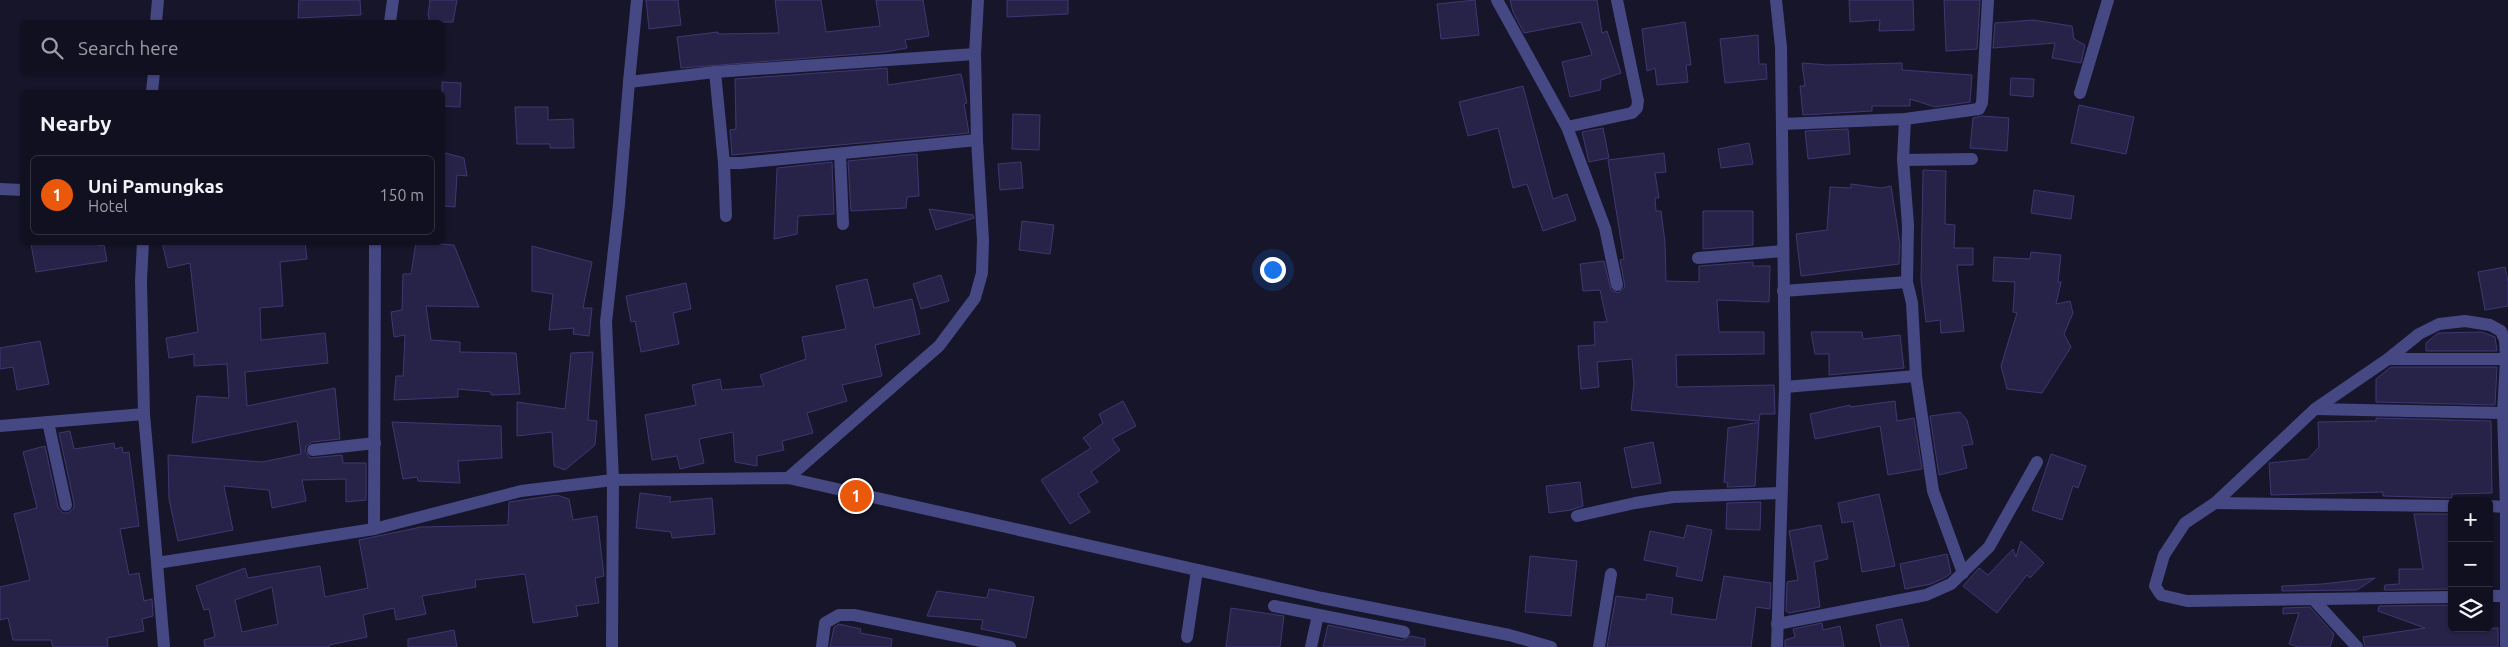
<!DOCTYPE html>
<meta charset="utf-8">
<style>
:root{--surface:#101020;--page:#191929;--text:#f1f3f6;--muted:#9c9da5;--line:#30303e;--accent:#ea580c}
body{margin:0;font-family:Ubuntu,sans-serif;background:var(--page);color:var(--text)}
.controls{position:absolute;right:15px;bottom:15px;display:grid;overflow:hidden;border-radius:8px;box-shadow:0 1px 4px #0004}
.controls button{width:45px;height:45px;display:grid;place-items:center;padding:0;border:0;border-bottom:1px solid var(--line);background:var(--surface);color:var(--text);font:25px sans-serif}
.you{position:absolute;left:1272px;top:269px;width:18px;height:18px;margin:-12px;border:4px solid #fff;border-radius:50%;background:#1a73e8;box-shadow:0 0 0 8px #1a73e833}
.badge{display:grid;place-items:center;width:32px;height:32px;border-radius:50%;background:var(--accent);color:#fff;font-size:16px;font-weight:700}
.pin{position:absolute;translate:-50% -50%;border:2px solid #fff;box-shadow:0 1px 5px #0006}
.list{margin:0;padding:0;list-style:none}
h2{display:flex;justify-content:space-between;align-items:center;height:65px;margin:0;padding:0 20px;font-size:21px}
h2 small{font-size:16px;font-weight:400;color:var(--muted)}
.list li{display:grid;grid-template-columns:32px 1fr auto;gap:15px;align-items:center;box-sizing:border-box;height:80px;margin:0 10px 10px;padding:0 10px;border:1px solid var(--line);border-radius:8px}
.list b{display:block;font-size:19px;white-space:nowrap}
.list p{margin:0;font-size:16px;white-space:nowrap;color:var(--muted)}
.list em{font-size:16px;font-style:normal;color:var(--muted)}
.icon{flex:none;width:28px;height:28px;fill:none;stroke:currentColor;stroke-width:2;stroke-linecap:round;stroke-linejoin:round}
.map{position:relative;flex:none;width:2508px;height:647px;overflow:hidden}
.search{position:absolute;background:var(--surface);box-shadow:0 1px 4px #0004;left:20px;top:20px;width:425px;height:55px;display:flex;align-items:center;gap:12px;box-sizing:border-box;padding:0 18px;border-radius:8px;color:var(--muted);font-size:19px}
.panel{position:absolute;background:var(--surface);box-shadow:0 1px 4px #0004;left:20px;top:90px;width:425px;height:155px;border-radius:8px}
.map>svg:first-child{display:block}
.building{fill:#272348;stroke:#3e3871;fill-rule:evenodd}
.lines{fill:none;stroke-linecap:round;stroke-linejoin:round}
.minor{stroke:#454883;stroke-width:12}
</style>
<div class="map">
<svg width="2508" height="647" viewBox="0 0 2508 647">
<rect width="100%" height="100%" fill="#16152a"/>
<g class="building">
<polygon points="299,0 360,0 361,15 298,18"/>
<polygon points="430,0 457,0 453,22 430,22 428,15"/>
<polygon points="646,0 678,0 681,25 649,29"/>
<polygon points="775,0 821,0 826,32 880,26 876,0 923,0 929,36 905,40 907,48 885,52 681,68 677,37 718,32 718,34 779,33"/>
<polygon points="1007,0 1068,0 1068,14 1007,17"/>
<polygon points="1475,0 1479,35 1441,39 1437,4"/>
<polygon points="1510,0 1597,0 1602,33 1607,31 1621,73 1601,80 1600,90 1570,97 1562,62 1592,55 1581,22 1524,33 1513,12"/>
<polygon points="1849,0 1913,0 1914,30 1879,31 1880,20 1850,22"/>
<polygon points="1944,0 1980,0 1977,49 1946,51"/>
<polygon points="2033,20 2072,26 2074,39 2085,45 2081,63 2052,58 2055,43 1993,48 1995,23"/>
<polygon points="1685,22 1691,65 1686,65 1688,82 1657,85 1655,68 1647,71 1642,29"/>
<polygon points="1758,35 1759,64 1766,64 1767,79 1725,83 1720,39"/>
<polygon points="1802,63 1828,65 1902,63 1902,70 1972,75 1970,102 1935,107 1910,99 1910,106 1872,106 1872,111 1803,115 1800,86 1805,86"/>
<polygon points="887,68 888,85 961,74 967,103 964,104 969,133 732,155 730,130 736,129 735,79"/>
<polygon points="2011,78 2034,79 2033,97 2010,95"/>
<polygon points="442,82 461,83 460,107 442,106"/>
<polygon points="1523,86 1553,199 1567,194 1576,220 1543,231 1527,184 1513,188 1498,128 1468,136 1459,102"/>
<polygon points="2079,105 2134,117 2126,154 2071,143"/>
<polygon points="515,107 548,107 548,120 573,119 574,148 550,148 550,144 517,144"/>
<polygon points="1013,114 1040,115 1039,150 1012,149"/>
<polygon points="1982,116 2009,118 2007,151 1970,148 1973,118"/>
<polygon points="1603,128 1609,158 1589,162 1582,132"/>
<polygon points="1848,129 1850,154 1808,159 1805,131"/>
<polygon points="1749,143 1753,164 1721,168 1718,149"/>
<polygon points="442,152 464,158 467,176 457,175 455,207 442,206"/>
<polygon points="1664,153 1666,172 1655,173 1659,198 1655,198 1656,211 1661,211 1665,242 1666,281 1699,282 1699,266 1753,262 1753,266 1770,266 1769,302 1717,300 1719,332 1764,332 1764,354 1676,355 1677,387 1774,385 1775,414 1760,414 1759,421 1631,410 1634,384 1632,359 1597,362 1599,387 1581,389 1578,346 1595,345 1594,322 1607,322 1600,290 1583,291 1580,264 1604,261 1611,290 1618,293 1625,287 1620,260 1624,259 1608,160"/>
<polygon points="917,154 919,196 907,197 906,208 851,211 848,161"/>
<polygon points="832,162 834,214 798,216 797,234 774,239 777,168"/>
<polygon points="1021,162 1023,188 1000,190 998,164"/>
<polygon points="1923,170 1946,171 1945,224 1955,225 1954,248 1973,248 1973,265 1957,265 1964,331 1941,333 1940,320 1926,322 1921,280"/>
<polygon points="1851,184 1881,188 1891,186 1900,244 1899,264 1801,276 1796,234 1827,230 1830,187 1851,188"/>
<polygon points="2034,190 2074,196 2071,219 2031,213"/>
<polygon points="929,209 973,215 974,218 936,230"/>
<polygon points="1703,211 1753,211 1753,245 1703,249"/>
<polygon points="1022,221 1054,225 1050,254 1019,250"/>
<polygon points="42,242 98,242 98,246 104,245 107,261 36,272 31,244"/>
<polygon points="162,242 305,242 307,259 280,262 283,306 260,308 261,340 325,333 328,363 245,372 247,406 335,388 340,439 312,442 306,446 305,451 310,458 342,455 343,463 366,463 366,500 346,502 346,479 302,480 306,501 272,508 269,490 224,486 233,530 178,541 169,499 168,455 262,462 301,454 297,421 192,443 197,396 229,398 227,364 194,366 194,354 169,358 166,338 198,332 190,263 168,268"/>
<polygon points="416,242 454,245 479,307 426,306 431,340 460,342 460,352 516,353 520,394 491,395 491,392 458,389 458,397 394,400 396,376 403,376 405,335 394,337 391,312 402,310 403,274 411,274"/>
<polygon points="532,246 592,262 583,308 592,308 589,336 573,334 574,328 549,330 553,294 532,291"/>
<polygon points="2031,252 2061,255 2058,282 2061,282 2056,304 2070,301 2073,313 2064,334 2071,347 2042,393 2007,389 2001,366 2017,313 2013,312 2015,282 1993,281 1994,257 2030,259"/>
<polygon points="2505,267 2508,282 2508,306 2485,310 2478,272"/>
<polygon points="941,275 949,301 921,309 913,284"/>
<polygon points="867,279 874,308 912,299 920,334 875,345 882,376 842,385 847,401 807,413 813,433 782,441 784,450 757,456 757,466 735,462 733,432 699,439 704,463 680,469 677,456 652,460 645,415 696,405 692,385 720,379 722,390 764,386 760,375 806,359 802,337 846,329 836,286"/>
<polygon points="686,283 691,309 673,313 679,344 641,352 635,321 631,322 626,296"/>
<polygon points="1811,332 1862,332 1863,339 1900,335 1904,368 1829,375 1829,354 1815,354"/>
<polygon points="2482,332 2495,337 2497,351 2426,351 2426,343 2438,333"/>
<polygon points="40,341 49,384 17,390 13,367 0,369 0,348"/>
<polygon points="593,352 588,420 597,421 595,445 565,470 554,466 552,432 517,436 517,402 565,409 571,353"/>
<polygon points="2391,367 2497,367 2495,405 2376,402 2376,379"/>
<polygon points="1123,401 1136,426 1112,439 1120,450 1091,472 1098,482 1078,494 1090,512 1070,524 1041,480 1091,448 1083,438 1103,423 1099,414"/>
<polygon points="1895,401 1897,421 1914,418 1922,469 1888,475 1880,426 1815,439 1810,414 1850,405 1850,407"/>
<polygon points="1960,412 1967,420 1973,444 1962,446 1967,468 1939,475 1930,416"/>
<polygon points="2376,418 2491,421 2492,493 2452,494 2452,498 2383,496 2383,492 2271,495 2269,463 2308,459 2319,447 2318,422 2376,421"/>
<polygon points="392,422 501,426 502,458 458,461 460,483 418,481 417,477 403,479"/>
<polygon points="1759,422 1755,486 1727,487 1728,483 1724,482 1728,428"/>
<polygon points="70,431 74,449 114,443 115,449 122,447 123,453 129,452 139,526 120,529 129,575 139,573 144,601 152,599 153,616 142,619 144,631 107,638 108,647 53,647 51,640 13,640 8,618 0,620 0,587 30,580 14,514 37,508 23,452 45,446 58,507 63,513 68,513 74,508 74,503 59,433"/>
<polygon points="1653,442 1661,483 1632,488 1624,448"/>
<polygon points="2051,454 2086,466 2078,488 2073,486 2062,520 2032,510"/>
<polygon points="1580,482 1583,506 1571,510 1549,513 1546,486"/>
<polygon points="640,493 671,497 669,502 712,498 715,534 672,538 671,532 636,528"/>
<polygon points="1879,494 1895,566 1862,572 1853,521 1842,523 1838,503"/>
<path d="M557,495L569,499L573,520L597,516L604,576L595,578L599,603L576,606L578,616L533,623L525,574L475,580L476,587L422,596L426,614L396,620L394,608L363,615L367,637L329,645V647H205L204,640L215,637L209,609L204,610L196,586L245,568L248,578L320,566L325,597L368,588L359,540L421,527L508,525L509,502ZM272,587L278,624L242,632L235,600Z"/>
<polygon points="1761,502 1760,530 1726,529 1727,503"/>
<polygon points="2414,514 2452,514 2452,589 2384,590 2385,585 2399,584 2399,569 2423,569"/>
<polygon points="1687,525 1712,530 1702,581 1676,576 1678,567 1644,560 1650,531 1684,538"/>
<polygon points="1821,525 1828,559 1814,562 1820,607 1789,613 1786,611 1787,582 1798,580 1789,531"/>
<polygon points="2021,541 2044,563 2030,578 2027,575 1997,613 1963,586 1979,568 1988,575 2013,549 2016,557"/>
<polygon points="1947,554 1951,573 1946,577 1931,584 1905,589 1900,564"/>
<polygon points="1530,556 1577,561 1571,616 1525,612"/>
<polygon points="1724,576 1771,583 1770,609 1756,607 1751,647 1607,647 1616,596 1646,600 1647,594 1673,598 1671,614 1716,620"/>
<polygon points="2375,578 2357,590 2282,591 2282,586 2322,584"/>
<polygon points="989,589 1034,597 1026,638 981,629 983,620 927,616 937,591 987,598"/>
<polygon points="2452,605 2452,628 2498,628 2498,647 2365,647 2363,637 2425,628 2378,611 2379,606"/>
<polygon points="2310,607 2334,634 2330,647 2298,647 2289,644 2299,613 2283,614 2283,608"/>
<polygon points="1231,608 1284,616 1280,647 1226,647"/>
<polygon points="1902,619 1909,647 1881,647 1876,625"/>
<polygon points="1822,623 1823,630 1840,626 1844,647 1785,647 1785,640 1795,637 1793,629"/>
<polygon points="839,624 861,629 860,633 892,639 891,647 830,647 834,627"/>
<polygon points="1328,625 1402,640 1411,636 1425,639 1425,647 1323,647"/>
<polygon points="454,630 457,647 408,647 408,639"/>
</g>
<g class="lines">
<g class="minor">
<polyline points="637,0 629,82 715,72 975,54"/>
<polyline points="1497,0 1567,127 1632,113 1637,108 1638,101 1617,0"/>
<polyline points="1776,0 1781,47 1785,387 1777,647"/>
<polyline points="156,22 158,0"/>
<polyline points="390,22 393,0"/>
<polyline points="715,72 724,163 741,163 977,140"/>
<polyline points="152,92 154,72"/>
<polyline points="2080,93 2108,0"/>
<polyline points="1905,119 1903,160 1908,225 1907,282 1912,303 1916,376 1933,491 1963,573"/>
<polyline points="1782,124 1905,119 1979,109 1982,103 1988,0"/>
<polyline points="1567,127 1605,228 1617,285"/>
<polyline points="840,154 843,224"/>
<polyline points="1903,160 1972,159"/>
<polyline points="724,163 726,216"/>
<polyline points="0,189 22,190"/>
<polyline points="143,242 141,281 144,414"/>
<polyline points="1698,258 1782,251"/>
<polyline points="1783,291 1907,282"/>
<polyline points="2388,359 2506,359"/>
<polyline points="1785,387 1916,376"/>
<polyline points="2315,409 2503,413"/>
<polyline points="48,422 66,505"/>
<polyline points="0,426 144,414 157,563 374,529 521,491 613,480 788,478 1322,598 1509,635 1551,647"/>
<polyline points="313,450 375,443"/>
<polyline points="788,478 939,346 975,298 982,273 983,240 977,140 975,54 978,0"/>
<polyline points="2215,503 2452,506"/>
<polyline points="2489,506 2506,507"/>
<polyline points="1577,516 1635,503 1673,497 1781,493"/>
<polyline points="374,529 375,242"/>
<polyline points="157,563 164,647"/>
<polyline points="2489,596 2505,596"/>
<polyline points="2452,597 2187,601 2161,595 2155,586 2164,555 2185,523 2215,503 2315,409 2388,359 2419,334 2439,324 2465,321 2490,325 2501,331 2505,340 2506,359 2503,413 2506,507 2506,647"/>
<polyline points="2313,599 2357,647"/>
<polyline points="1274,606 1404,632"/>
<polyline points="1777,624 1926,595 1951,584 1989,547 2037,462"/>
<polyline points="1187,637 1197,570"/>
<polyline points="612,647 613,480 606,322 619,204 629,82"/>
<polyline points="822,647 825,623 839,615 854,615 1010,647"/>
<polyline points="1311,647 1318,615"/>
<polyline points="1599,647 1611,574"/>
</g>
</g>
</svg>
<div class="controls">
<button>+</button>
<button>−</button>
<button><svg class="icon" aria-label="layers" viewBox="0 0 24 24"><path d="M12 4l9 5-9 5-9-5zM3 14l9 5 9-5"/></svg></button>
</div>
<div class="you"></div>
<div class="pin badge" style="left:856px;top:496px">1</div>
<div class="search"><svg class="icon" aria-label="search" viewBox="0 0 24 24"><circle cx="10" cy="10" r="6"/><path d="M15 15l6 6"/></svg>Search here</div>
<section class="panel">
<h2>Nearby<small></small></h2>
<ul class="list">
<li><span class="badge">1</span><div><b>Uni Pamungkas</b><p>Hotel</p></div><em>150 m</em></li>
</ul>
</section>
</div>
